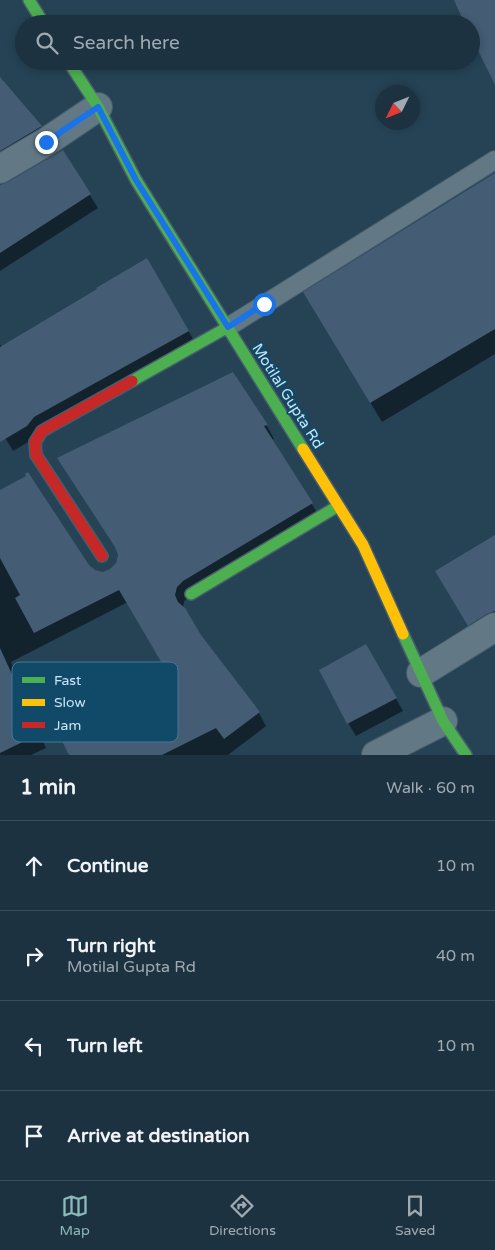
<!DOCTYPE html>
<meta charset="utf-8">
<style>
:root{--surface:#1c3240;--page:#293e4b;--text:#f1f3f6;--muted:#a0aab1;--line:#3a4d59;--accent:#8bbbb9}
body{margin:0;font-family:"Varela Round",sans-serif;background:var(--page);color:var(--text)}
.compass{position:absolute;left:375px;top:85px;width:45px;height:45px;border-radius:50%;background:var(--surface);box-shadow:0 2px 8px #0003;rotate:227deg}
.stop{position:absolute;width:15px;height:15px;margin:-11px;border:4px solid #1a73e8;border-radius:50%;background:#fff}
.stop.end{background:#1a73e8;border-color:#fff;box-shadow:0 1px 5px #0008}
.list{margin:0;padding:0;list-style:none}
h2{display:flex;justify-content:space-between;align-items:center;height:65px;margin:0;padding:0 20px;font-size:21px}
h2 small{font-size:16px;font-weight:400;color:var(--muted)}
.list li{display:grid;grid-template-columns:32px 1fr auto;gap:15px;align-items:center;box-sizing:border-box;height:90px;padding:0 20px;border-top:1px solid var(--line)}
.list b{display:block;font-size:19px;white-space:nowrap}
.list p{margin:0;font-size:16px;white-space:nowrap;color:var(--muted)}
.list em{font-size:16px;font-style:normal;color:var(--muted)}
.icon{flex:none;width:28px;height:28px;fill:none;stroke:currentColor;stroke-width:2;stroke-linecap:round;stroke-linejoin:round}
.map{position:relative;flex:none;width:495px;height:755px;overflow:hidden}
.search{position:absolute;background:var(--surface);box-shadow:0 2px 8px #0003;left:15px;right:15px;top:15px;height:55px;display:flex;align-items:center;gap:12px;box-sizing:border-box;padding:0 18px;border-radius:28px;color:var(--muted);font-size:19px}
.sheet{height:425px;background:var(--surface)}
nav{display:flex;justify-content:space-around;align-items:center;box-sizing:border-box;height:70px;border-top:1px solid var(--line);background:var(--surface);font-size:14px;color:var(--muted)}
nav a{display:grid;justify-items:center;gap:2px}
nav .on{color:var(--accent)}
.map>svg:first-child{display:block}
.shadow{fill:#0007}
.building{fill:#445c74}
.lines{fill:none;stroke-linecap:round;stroke-linejoin:round}
.lane-casing{stroke:#475e6d;stroke-width:20}
.street-casing{stroke:#475e6d;stroke-width:30}
.fast-casing{stroke:#475e6d;stroke-width:14}
.slow-casing{stroke:#475e6d;stroke-width:14}
.jam-casing{stroke:#475e6d;stroke-width:14}
.lane{stroke:#637885;stroke-width:18}
.street{stroke:#637885;stroke-width:28}
.fast{stroke:#4caf50;stroke-width:11}
.slow{stroke:#ffc107;stroke-width:11}
.jam{stroke:#c62828;stroke-width:11}
.route{stroke:#1a73e8;stroke-width:6}
.labels{text-anchor:middle;stroke-width:4;stroke-linejoin:round;paint-order:stroke}
.street-label{font-size:15px;fill:#c9e4f7;stroke:#114969}
.key{fill:#114969;stroke:#487894;stroke-width:1}
.key-label{font-size:14px;fill:#c9e4f7}
</style>
<div class="map">
<svg width="495" height="755" viewBox="0 0 495 755">
<rect width="100%" height="100%" fill="#254355"/>
<g class="shadow">
<polygon points="0,96 41,126 49,139 0,168"/>
<polygon points="62,151 98,208 0,271 0,186 8,184"/>
<polygon points="495,175 495,354 382,422 316,312"/>
<polygon points="147,260 196,344 13,451 0,429 0,344 2,348"/>
<polygon points="232,374 267,426 274,439 271,440 320,517 184,601 183,608 200,636 259,713 266,726 228,755 71,755 164,665 128,602 11,662 21,684 18,686 46,748 31,755 0,755 0,491 95,571 103,573 111,570 117,563"/>
<polygon points="495,536 495,632 479,642 437,571"/>
<polygon points="366,646 403,711 356,736 348,723"/>
</g>
<g class="building">
<polygon points="454,0 495,0 495,85 471,36 471,24 465,24"/>
<polygon points="0,77 42,126 0,151"/>
<polygon points="63,150 91,194 0,253 0,185 8,182"/>
<polygon points="495,173 495,329 370,403 303,292"/>
<polygon points="147,258 189,331 34,417 27,426 0,442 0,347 97,289 96,288"/>
<polygon points="233,372 268,425 264,426 313,503 183,581 177,587 175,595 178,602 185,608 201,635 260,712 224,739 216,728 162,755 69,755 51,719 163,665 119,590 34,633 15,598 20,595 0,558 0,490 26,476 25,474 28,472 89,565 95,570 103,572 110,569 116,563 118,555 115,547 57,458"/>
<polygon points="495,535 495,611 487,614 468,626 435,571"/>
<polygon points="366,644 397,698 347,724 319,670"/>
<polygon points="0,648 39,734 0,753"/>
</g>
<g class="lines">
<defs>
<polyline id="lane" points="228,327 495,160"/>
<g id="street">
<polyline points="0,169 46,142 98,107"/>
<polyline points="421,673 495,627"/>
<polyline points="376,755 443,721"/>
</g>
<g id="fast">
<polyline points="29,0 44,24"/>
<polyline points="68,61 98,107 136,180 303,449"/>
<polyline points="132,381 228,327"/>
<polyline points="191,594 338,506"/>
<polyline points="403,634 443,721 466,755"/>
</g>
<polyline id="slow" points="303,449 363,545 403,634"/>
<polyline id="jam" points="102,556 36,455 35,442 42,431 132,381"/>
</defs>
<use href="#lane" class="lane-casing"/>
<use href="#street" class="street-casing"/>
<use href="#fast" class="fast-casing"/>
<use href="#slow" class="slow-casing"/>
<use href="#jam" class="jam-casing"/>
<use href="#lane" class="lane"/>
<use href="#street" class="street"/>
<use href="#fast" class="fast"/>
<use href="#slow" class="slow"/>
<use href="#jam" class="jam"/>
</g>
<g class="lines">
<polyline class="route" points="46,142 98,107 136,180 228,327 264,304"/>
</g>
<g class="labels">
<g class="street-label">
<text transform="translate(288 396) rotate(58)" y="5">Motilal Gupta Rd</text>
</g>
</g>
<rect x="12" y="662" width="166" height="80" rx="8" class="key"/>
<rect x="22" y="677" width="23" height="6" fill="#4caf50"/>
<rect x="22" y="699" width="23" height="7" fill="#ffc107"/>
<rect x="22" y="722" width="23" height="6" fill="#c62828"/>
<g class="key-label">
<text x="54" y="685">Fast</text>
<text x="54" y="707">Slow</text>
<text x="54" y="730">Jam</text>
</g>
</svg>
<svg class="compass" viewBox="-18 -18 36 36"><path d="M0-13l5 13h-10z" fill="#e53935"/><path d="M0 13l5-13h-10z" fill="#a0aab1"/></svg>
<div class="stop" style="left:264px;top:304px"></div>
<div class="stop end" style="left:46px;top:142px"></div>
<div class="search"><svg class="icon" aria-label="search" viewBox="0 0 24 24"><circle cx="10" cy="10" r="6"/><path d="M15 15l6 6"/></svg>Search here</div>
</div>
<section class="sheet">
<h2>1 min<small>Walk · 60 m</small></h2>
<ul class="list">
<li><svg class="icon" aria-label="ahead" viewBox="0 0 24 24"><path d="M12 20V5M6 11l6-6 6 6"/></svg><div><b>Continue</b></div><em>10 m</em></li>
<li><svg class="icon" aria-label="right" viewBox="0 0 24 24"><path d="M7 20v-9h11M14 6l5 5-5 5"/></svg><div><b>Turn right</b><p>Motilal Gupta Rd</p></div><em>40 m</em></li>
<li><svg class="icon" aria-label="left" viewBox="0 0 24 24"><path d="M17 20v-9H6M10 6l-5 5 5 5"/></svg><div><b>Turn left</b></div><em>10 m</em></li>
<li><svg class="icon" aria-label="arrive" viewBox="0 0 24 24"><path d="M6 21V4h12l-3 4 3 4H6"/></svg><div><b>Arrive at destination</b></div></li>
</ul>
</section>
<nav>
<a class="on"><svg class="icon" aria-label="map" viewBox="0 0 24 24"><path d="M3 6l6-2 6 2 6-2v14l-6 2-6-2-6 2zM9 4v14M15 6v14"/></svg>Map</a>
<a><svg class="icon" aria-label="directions" viewBox="0 0 24 24"><path d="M12 3l9 9-9 9-9-9zM9 14v-3h6M13 9l2 2-2 2"/></svg>Directions</a>
<a><svg class="icon" aria-label="saved" viewBox="0 0 24 24"><path d="M7 4h10v16l-5-4-5 4z"/></svg>Saved</a>
</nav>
